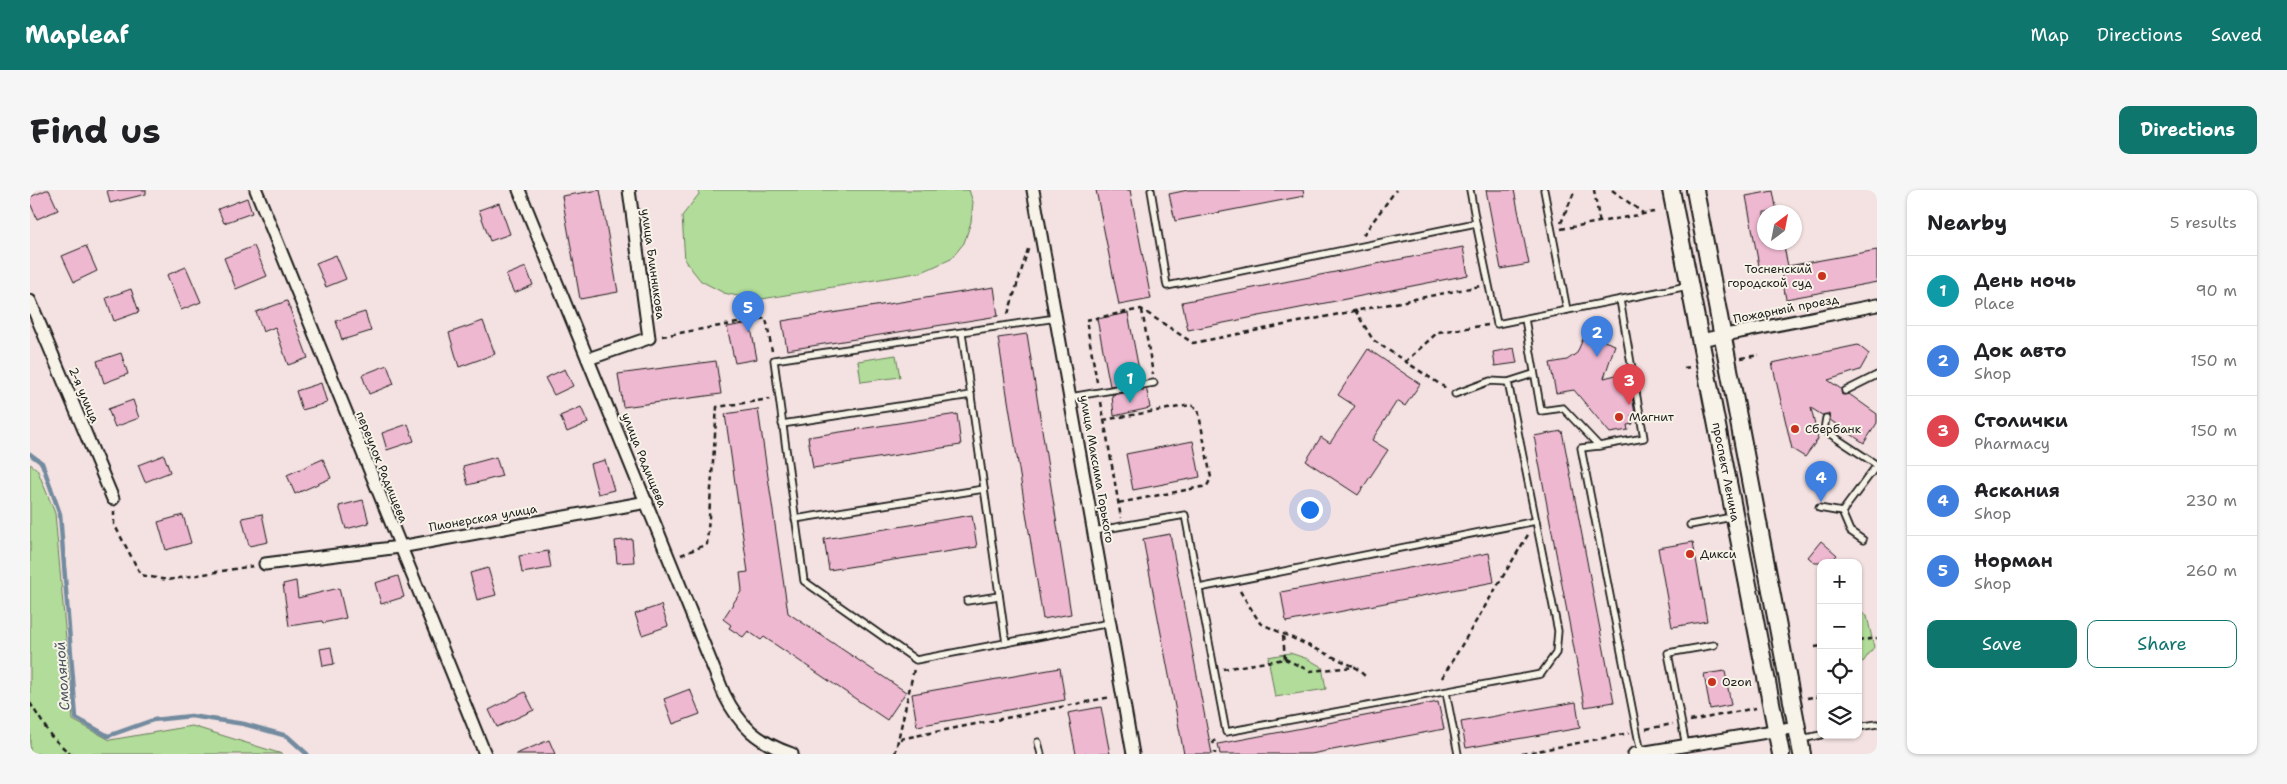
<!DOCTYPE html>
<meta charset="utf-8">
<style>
:root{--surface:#fff;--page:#f6f6f6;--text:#202124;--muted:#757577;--line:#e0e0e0;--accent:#0f766e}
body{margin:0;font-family:"Shantell Sans",sans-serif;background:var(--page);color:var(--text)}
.controls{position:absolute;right:15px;bottom:15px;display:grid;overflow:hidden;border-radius:10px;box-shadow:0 1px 4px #0004}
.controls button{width:45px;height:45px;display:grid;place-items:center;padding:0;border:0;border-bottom:1px solid var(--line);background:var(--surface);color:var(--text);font:25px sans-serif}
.compass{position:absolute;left:1727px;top:15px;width:45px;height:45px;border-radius:50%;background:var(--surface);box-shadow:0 1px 4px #0004;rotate:32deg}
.you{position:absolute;left:1279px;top:319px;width:18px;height:18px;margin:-12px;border:4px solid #fff;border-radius:50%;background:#1a73e8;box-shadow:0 0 0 8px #1a73e833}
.badge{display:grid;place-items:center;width:32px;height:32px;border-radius:50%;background:var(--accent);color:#fff;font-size:16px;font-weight:700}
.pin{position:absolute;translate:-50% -41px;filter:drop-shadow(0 1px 2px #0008)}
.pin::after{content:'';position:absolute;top:26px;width:18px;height:15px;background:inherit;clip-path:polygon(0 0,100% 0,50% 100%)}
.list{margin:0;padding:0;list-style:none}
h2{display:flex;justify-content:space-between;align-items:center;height:65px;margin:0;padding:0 20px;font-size:21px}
h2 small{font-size:16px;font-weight:400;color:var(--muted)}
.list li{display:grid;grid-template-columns:32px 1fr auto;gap:15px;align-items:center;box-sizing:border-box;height:70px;padding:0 20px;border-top:1px solid var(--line)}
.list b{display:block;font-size:19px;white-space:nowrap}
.list p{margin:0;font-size:16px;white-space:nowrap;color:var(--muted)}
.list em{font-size:16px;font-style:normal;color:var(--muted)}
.actions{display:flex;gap:10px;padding:15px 20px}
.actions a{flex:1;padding:11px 0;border:1px solid var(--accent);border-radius:10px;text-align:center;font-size:18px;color:var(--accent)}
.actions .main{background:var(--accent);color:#fff}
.icon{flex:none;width:28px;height:28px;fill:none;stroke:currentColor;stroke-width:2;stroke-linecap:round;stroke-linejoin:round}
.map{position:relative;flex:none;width:1847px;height:564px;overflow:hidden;border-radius:10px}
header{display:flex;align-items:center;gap:30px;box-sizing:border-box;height:70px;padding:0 25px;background:var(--accent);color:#fff}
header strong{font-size:24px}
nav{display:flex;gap:28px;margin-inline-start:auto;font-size:18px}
.intro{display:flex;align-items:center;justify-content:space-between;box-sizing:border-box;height:120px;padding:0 30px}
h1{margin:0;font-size:35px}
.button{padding:12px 22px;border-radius:10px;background:var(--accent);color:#fff;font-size:18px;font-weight:700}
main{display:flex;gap:30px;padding:0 30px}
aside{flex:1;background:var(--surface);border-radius:10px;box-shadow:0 1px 4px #0004}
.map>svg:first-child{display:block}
.green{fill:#b1dc99;stroke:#667c5a}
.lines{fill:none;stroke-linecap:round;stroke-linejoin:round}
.stream{stroke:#738b9f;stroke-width:4.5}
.building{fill:#eeb8d0;stroke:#1c1c1c}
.lane-casing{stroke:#1c1c1c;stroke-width:9}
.street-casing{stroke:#1c1c1c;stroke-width:15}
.secondary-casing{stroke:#1c1c1c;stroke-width:20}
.path{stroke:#1c1c1c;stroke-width:2.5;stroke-dasharray:5 4;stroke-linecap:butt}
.lane{stroke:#f7f3e8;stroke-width:5.5}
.street{stroke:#f7f3e8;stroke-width:11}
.secondary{stroke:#f7f3e8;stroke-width:16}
.poi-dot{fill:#c8321e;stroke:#f7f3e8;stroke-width:2}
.labels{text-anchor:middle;stroke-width:4;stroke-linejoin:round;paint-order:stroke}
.street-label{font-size:12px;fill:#1c1c1c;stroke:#f7f3e8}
.poi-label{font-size:12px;fill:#1c1c1c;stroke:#f7f3e8;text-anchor:start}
.water-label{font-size:14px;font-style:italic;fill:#48545e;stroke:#f7f3e8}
</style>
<header>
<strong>Mapleaf</strong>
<nav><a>Map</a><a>Directions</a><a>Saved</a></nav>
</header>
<div class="intro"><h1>Find us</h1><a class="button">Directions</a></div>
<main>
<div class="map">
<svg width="1847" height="564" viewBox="0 0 1847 564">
<rect width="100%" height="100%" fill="#f4e1e1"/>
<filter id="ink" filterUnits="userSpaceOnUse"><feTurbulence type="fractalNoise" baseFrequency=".02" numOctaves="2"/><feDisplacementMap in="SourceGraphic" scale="10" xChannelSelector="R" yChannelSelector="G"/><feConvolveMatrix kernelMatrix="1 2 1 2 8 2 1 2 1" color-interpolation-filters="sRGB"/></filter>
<g filter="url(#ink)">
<g class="green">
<polygon points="668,0 939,0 943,12 941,32 934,53 921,69 892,82 726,110 694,103 671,91 655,71 652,26 669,4"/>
<polygon points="866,165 870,187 831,192 828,171"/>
<polygon points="0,274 7,279 25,323 43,530 80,550 162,536 252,564 0,564"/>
<polygon points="1828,421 1837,426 1844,457 1833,472 1828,469"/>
<polygon points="1260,463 1278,469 1292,477 1296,499 1245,507 1238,467"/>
</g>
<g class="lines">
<polyline class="stream" points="0,264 12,273 30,324 46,528 78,546 123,530 161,526 214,534 257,546 277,564"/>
</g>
<g class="building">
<polygon points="16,0 19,0 28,20 7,29 0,13 0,7"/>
<polygon points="77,0 116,0 116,4 80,13"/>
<polygon points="570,0 588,102 550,109 532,6"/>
<polygon points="1066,0 1100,0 1121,109 1089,115"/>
<polygon points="1158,0 1273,0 1274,6 1145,31 1139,4"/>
<polygon points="1456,0 1484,0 1499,74 1471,79"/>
<polygon points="1743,1 1747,22 1734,22 1734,52 1753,52 1758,76 1847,60 1847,92 1756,109 1750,78 1730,81 1716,6"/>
<polygon points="217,8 222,23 194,33 188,19"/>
<polygon points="469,13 480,44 460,51 449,20"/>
<polygon points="56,56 67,81 44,92 32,66"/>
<polygon points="224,56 237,86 206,99 194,68"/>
<polygon points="1433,57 1438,85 1158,140 1152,112"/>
<polygon points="306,65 316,89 296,97 286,73"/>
<polygon points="156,77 171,112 151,120 137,85"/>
<polygon points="496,77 503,95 484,103 476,85"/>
<polygon points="964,97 968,126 757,160 752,131"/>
<polygon points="101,99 109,122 84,131 76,108"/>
<polygon points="257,111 278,168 258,175 245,137 233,142 226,122"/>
<polygon points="335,122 341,141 312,150 306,131"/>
<polygon points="1098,123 1111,190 1080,196 1067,129"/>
<polygon points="453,131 465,164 429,177 419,143"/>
<polygon points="720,133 727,169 705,173 697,137"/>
<polygon points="997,144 1041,424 1013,429 968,148"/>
<polygon points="1555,144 1585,155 1574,188 1598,182 1605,224 1601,225 1603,234 1597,235 1598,240 1580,243 1544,200 1526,203 1520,173 1537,170 1547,163"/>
<polygon points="1828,155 1839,164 1830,180 1798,190 1811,199 1812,205 1819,204 1847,224 1847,233 1834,253 1800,230 1799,224 1792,225 1781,218 1788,249 1775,267 1762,259 1742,173"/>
<polygon points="1484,158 1487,173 1465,176 1463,162"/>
<polygon points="1338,159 1390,194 1375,216 1367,211 1342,250 1358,260 1328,305 1276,271 1291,247 1300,253 1325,216 1308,205"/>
<polygon points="91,163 98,184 74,193 67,171"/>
<polygon points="686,171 691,204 593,217 588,184"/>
<polygon points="357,175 364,194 339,204 332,185"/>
<polygon points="535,179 543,196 524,205 515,188"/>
<polygon points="291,193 297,213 272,220 266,201"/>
<polygon points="1113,200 1117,201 1120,218 1084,226 1082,205"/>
<polygon points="103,210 109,228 85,237 78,219"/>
<polygon points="551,217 558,233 537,242 530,226"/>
<polygon points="728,219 758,423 876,502 857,530 734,447 731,450 718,441 713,447 699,438 701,435 693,429 712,400 710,383 718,382 695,224"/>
<polygon points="927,224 931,255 783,278 778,247"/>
<polygon points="378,234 384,251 357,260 352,243"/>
<polygon points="1532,241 1584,512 1555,517 1504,246"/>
<polygon points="1163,251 1170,287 1103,300 1096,264"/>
<polygon points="134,265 140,282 115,292 108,275"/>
<polygon points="466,267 472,286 438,295 433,276"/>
<polygon points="293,269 301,288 265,304 257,285"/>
<polygon points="575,270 584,300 568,304 560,274"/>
<polygon points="333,310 339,333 316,339 309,316"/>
<polygon points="232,324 238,352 219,356 212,328"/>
<polygon points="153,325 161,353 136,360 128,332"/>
<polygon points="942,325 947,357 799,380 794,349"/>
<polygon points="1140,344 1182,564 1154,564 1113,349"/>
<polygon points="602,349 604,372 587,373 585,351"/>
<polygon points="1791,351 1807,365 1800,373 1785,373 1778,367"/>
<polygon points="1663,352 1677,431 1642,437 1628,358"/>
<polygon points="518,361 521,378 492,383 489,366"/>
<polygon points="1459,363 1464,392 1256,432 1251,402"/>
<polygon points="458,378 466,405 447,410 440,383"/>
<polygon points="368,386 374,407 351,414 345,393"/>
<polygon points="266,391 268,408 309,398 316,428 293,433 292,431 259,436 253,394"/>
<polygon points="631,415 638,436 612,445 605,424"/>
<polygon points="301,457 304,474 293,476 290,459"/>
<polygon points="1030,478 1035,510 887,536 882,504"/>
<polygon points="1695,481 1701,515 1680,519 1674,484"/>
<polygon points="660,499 670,524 643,534 634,509"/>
<polygon points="495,502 504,520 467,537 459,520"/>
<polygon points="1408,512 1414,539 1281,564 1190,564 1188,554"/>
<polygon points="1546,512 1550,538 1436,558 1431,532"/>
<polygon points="1071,517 1080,564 1046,564 1038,523"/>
<polygon points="519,550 525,564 486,564"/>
</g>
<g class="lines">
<defs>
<g id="lane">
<polyline points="1121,0 1137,96 1446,33 1440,0"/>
<polyline points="1514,0 1537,120"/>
<polyline points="1446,33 1467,134 1658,96"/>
<polyline points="1026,128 744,170 774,391 886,470 1080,433"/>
<polyline points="1495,129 1511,221 1533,218 1569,256 1614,248 1590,110"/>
<polyline points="932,143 976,453"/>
<polyline points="1815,201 1847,185"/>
<polyline points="1425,204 1460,191 1478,192"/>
<polyline points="1040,207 1124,193"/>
<polyline points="1796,228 1794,240 1847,275"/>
<polyline points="752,234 941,205"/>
<polyline points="1569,256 1551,258 1611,563"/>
<polyline points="1789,318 1812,322 1847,275"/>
<polyline points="1812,322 1820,341 1833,350"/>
<polyline points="765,329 954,299"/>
<polyline points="1660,335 1702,327"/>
<polyline points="1064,341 1155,325 1196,542 1511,484 1526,463 1528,441 1478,192 1503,184"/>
<polyline points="1169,398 1506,331"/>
<polyline points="937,411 969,406"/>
<polyline points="1416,502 1428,564"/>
<polyline points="1828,537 1847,534"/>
<polyline points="1771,549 1791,545"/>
<polyline points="1008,552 1011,564"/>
<polyline points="1656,556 1638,463 1684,455"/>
</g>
<g id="street">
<polyline points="226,0 455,564"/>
<path d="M489,0L694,504C710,536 727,552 762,564"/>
<polyline points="1003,0 1103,564"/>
<polyline points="0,111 83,309"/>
<polyline points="1670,150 1847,115"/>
<polyline points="558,169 619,148 599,0"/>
<polyline points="235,374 370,357 617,312"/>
<polyline points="1604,564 1767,537"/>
</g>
<g id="secondary">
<polyline points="1641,0 1751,564"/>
<polyline points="1665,0 1772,564"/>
</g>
</defs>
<use href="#lane" class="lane-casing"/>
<use href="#street" class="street-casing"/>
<use href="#secondary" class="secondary-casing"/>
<g class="path">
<polyline points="1564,0 1570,34"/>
<polyline points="1582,0 1613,23"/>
<polyline points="1531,33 1545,0"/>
<polyline points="1531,39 1624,22"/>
<polyline points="1333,45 1366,0"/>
<polyline points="1112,120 1123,184"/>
<polyline points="1325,120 1343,150 1417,199"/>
<polyline points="978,124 999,56"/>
<polyline points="632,146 736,128 742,161"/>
<polyline points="1711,168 1729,165"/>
<polyline points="1375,172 1408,142 1458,135"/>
<polyline points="1654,178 1661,177"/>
<polyline points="1067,192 1056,130 1111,119 1163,153 1450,96"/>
<polyline points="1071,212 1091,328"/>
<polyline points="1073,230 1161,215 1168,219 1181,288 1177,296 1088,313"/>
<polyline points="84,321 84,334 111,385 137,390 223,376"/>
<polyline points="651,365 677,354 687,217 740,209"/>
<polyline points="1210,401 1230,433 1325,477"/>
<polyline points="1828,451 1847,448"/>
<polyline points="1785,457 1791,456"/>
<polyline points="1255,469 1280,481 1325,477 1335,486"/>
<polyline points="1193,479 1255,469 1253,445"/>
<polyline points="1412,488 1499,343"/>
<polyline points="1777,508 1791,506"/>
<polyline points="0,513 21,546 40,564"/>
<polyline points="1660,531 1726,518"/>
<polyline points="1616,539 1643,534"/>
<polyline points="870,549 1081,507"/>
<polyline points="1184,554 1183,552 1188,548"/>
<polyline points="1185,562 1185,564"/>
<polyline points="865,564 884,479"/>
<polyline points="1492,564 1599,543"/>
</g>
<use href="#lane" class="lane"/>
<use href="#street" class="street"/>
<use href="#secondary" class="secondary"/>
</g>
</g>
<g class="poi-dot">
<circle cx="1792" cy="86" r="5"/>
<circle cx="1589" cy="227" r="5"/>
<circle cx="1765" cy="239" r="5"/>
<circle cx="1660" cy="364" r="5"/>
<circle cx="1682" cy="492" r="5"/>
</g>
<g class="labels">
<g class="street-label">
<text transform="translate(623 74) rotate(82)" y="4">улица Блинникова</text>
<text transform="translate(1756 119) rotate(-11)" y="4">Пожарный проезд</text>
<text transform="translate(54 205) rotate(67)" y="4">2-я улица</text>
<text transform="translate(614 270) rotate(68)" y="4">улица Радищева</text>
<text transform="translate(352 277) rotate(68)" y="4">переулок Радищева</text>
<text transform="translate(1067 279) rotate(80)" y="4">улица Максима Горького</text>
<text transform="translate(1696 282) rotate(79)" y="4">проспект Ленина</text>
<text transform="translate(453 328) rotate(-10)" y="4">Пионерская улица</text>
</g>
<g class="poi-label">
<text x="1782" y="83" text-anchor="end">Тосненский<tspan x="1782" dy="14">городской суд</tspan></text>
<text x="1599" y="231">Магнит</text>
<text x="1775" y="243">Сбербанк</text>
<text x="1670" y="368">Дикси</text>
<text x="1692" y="496">Ozon</text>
</g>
<g class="water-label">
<text transform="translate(32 486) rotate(-94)" y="5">Смоляной</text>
</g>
</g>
</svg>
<div class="controls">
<button>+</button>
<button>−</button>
<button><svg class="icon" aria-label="locate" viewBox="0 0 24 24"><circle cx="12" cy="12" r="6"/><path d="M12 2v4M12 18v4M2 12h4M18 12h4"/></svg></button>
<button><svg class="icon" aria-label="layers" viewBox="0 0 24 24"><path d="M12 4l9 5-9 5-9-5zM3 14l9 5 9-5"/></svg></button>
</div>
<svg class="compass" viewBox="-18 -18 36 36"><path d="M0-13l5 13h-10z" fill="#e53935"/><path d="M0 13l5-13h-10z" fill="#757577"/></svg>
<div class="you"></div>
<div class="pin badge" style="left:1100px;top:213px;background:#0f9aa8">1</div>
<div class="pin badge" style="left:1567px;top:167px;background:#3f7fe0">2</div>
<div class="pin badge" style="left:1599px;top:215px;background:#e0444e">3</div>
<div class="pin badge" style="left:1791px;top:312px;background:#3f7fe0">4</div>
<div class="pin badge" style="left:718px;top:142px;background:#3f7fe0">5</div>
</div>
<aside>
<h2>Nearby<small>5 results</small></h2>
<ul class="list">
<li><span class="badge" style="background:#0f9aa8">1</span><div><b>День ночь</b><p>Place</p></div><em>90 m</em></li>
<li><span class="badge" style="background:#3f7fe0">2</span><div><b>Док авто</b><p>Shop</p></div><em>150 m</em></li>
<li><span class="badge" style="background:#e0444e">3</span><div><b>Столички</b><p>Pharmacy</p></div><em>150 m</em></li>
<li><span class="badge" style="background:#3f7fe0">4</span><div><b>Аскания</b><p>Shop</p></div><em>230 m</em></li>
<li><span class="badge" style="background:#3f7fe0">5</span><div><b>Норман</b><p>Shop</p></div><em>260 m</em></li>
</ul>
<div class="actions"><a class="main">Save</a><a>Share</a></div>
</aside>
</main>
